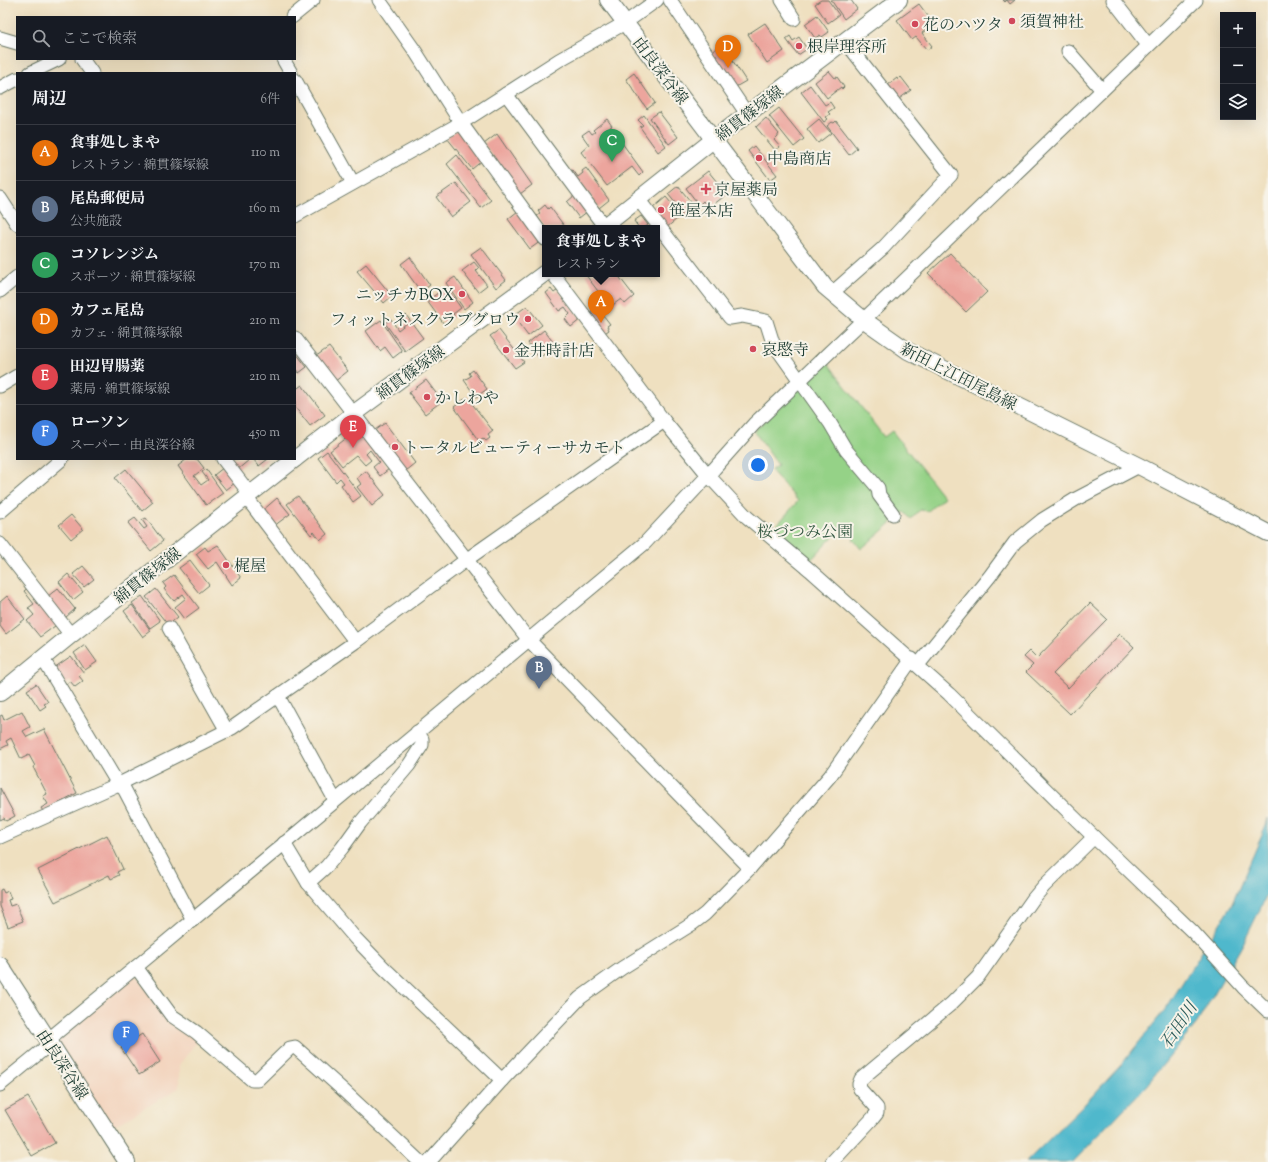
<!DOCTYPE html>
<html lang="ja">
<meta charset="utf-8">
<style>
:root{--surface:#171b24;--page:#20242c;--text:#f1f3f6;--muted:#9ea1a6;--line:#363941;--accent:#d1495b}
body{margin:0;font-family:"Sorts Mill Goudy","Noto Serif JP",serif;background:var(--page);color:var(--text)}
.controls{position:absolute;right:12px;top:12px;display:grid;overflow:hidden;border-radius:0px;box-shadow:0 4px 16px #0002}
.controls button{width:36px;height:36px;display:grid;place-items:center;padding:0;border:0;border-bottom:1px solid var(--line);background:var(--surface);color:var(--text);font:20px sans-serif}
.you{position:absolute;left:758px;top:465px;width:14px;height:14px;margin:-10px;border:3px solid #fff;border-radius:50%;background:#1a73e8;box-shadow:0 0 0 6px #1a73e833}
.badge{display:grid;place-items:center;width:26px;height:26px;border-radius:50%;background:var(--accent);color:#fff;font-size:13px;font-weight:700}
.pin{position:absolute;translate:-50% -33px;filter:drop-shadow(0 1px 2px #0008)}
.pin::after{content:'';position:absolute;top:21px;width:14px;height:12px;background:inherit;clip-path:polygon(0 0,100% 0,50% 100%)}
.popup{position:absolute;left:542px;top:225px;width:118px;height:52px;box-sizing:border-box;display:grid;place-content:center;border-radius:0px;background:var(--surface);filter:drop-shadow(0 1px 3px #0005);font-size:13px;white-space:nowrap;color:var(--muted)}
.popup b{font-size:15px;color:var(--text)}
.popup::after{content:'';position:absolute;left:50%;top:100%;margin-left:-8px;border:8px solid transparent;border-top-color:var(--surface)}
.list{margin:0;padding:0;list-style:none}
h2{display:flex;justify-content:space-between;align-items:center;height:52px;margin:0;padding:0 16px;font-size:17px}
h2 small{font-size:13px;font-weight:400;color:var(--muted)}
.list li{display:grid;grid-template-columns:26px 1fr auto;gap:12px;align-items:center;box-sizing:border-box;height:56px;padding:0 16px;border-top:1px solid var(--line)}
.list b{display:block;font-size:15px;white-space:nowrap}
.list p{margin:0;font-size:13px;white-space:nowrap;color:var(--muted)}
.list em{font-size:13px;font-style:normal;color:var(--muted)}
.icon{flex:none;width:22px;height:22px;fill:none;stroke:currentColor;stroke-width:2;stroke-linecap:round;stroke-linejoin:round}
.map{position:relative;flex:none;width:1268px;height:1162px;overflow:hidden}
.search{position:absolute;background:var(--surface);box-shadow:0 4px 16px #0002;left:16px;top:16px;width:280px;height:44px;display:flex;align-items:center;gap:10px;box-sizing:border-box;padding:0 14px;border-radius:0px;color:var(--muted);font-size:15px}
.panel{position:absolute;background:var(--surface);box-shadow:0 4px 16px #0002;left:16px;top:72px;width:280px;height:388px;border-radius:0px}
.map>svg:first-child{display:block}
.built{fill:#f3d4be}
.green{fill:#95d287;stroke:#5a885e}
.water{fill:#4fb8cc;stroke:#377a80}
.building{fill:#eca59d}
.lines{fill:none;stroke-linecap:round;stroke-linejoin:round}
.minor-casing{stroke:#687665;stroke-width:15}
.major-casing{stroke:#687665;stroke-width:18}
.minor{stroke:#fff;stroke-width:13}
.major{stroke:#fff;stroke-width:16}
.poi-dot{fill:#d1495b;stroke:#f7f3e8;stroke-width:1.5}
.labels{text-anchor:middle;stroke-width:4;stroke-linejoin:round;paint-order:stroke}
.poi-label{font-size:16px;fill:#1f3d34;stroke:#f7f3e8;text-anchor:start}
.street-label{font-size:16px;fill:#1f3d34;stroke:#f7f3e8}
.park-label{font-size:16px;fill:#375b45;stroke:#f7f3e8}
.water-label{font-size:17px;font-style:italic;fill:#2b5c5a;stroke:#f7f3e8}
</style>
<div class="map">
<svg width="1268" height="1162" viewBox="0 0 1268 1162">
<rect width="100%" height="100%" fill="#f7f3e8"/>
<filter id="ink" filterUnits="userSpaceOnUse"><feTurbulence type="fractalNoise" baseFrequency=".025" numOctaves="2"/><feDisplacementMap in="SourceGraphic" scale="8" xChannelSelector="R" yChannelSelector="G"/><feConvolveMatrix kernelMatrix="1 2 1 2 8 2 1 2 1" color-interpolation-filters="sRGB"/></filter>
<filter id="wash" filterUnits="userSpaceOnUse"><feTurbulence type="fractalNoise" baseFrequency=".012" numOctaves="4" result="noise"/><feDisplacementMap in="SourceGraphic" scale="16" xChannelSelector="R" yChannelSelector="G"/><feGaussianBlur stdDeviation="0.9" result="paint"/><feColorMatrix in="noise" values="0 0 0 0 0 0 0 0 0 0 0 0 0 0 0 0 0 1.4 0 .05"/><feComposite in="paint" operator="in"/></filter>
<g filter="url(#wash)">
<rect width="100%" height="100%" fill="#efe0c0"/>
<polygon class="built" points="134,974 198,1040 179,1065 179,1088 112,1127 59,1044 59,1039 62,1036"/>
<polygon class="green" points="827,362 884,437 892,431 944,497 928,511 920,510 911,519 904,512 861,549 853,539 855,537 845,524 805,566 768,535 798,501 771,470 778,465 754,431"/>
<polygon class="water" points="1268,818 1268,893 1243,944 1197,1023 1145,1087 1073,1162 1026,1162 1081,1108 1121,1065 1167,1007 1231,906 1266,826"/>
<g id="blocks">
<g class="building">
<polygon points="821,0 828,0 839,15 828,23 815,4"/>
<polygon points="831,0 851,0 857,9 844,19"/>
<polygon points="1003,0 1015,0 1010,4 1007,0 1005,2"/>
<polygon points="919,4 934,24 922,33 932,46 927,50 916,37 912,40 897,20"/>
<polygon points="817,15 829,32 822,37 820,35 815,38 805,24"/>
<polygon points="765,23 784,51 767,63 748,34"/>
<polygon points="790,36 793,41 799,37 807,49 798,55 786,39"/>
<polygon points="719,47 722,51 725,49 746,81 732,89 709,53"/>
<polygon points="829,71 835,78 837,77 844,87 842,89 841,87 827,98 815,82"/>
<polygon points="634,73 655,103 647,109 626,79"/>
<polygon points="901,77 911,90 899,99 888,85 897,78 898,80"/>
<polygon points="810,85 825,105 830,102 834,108 828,112 830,114 826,117 828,119 824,122 801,92"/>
<polygon points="779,108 804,139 794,147 769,116"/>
<polygon points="659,112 678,137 669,144 650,118"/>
<polygon points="644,115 666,146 658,152 640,127 643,125 638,120"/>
<polygon points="766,118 779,134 778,135 778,136 774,140 780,147 775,150 756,127"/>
<polygon points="607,119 612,126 610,127 612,130 614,129 621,138 612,145 615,148 622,143 643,172 639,176 632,167 607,186 581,152 589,145 582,135 589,130 592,134 595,132 593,130"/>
<polygon points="819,119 831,133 818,143 807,129"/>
<polygon points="836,121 857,148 849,155 827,126 832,122 834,123"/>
<polygon points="459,129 483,160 472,169 447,138"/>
<polygon points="497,134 532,185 520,194 484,144"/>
<polygon points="754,146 777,175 770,180 748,151"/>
<polygon points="457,155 491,200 481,208 447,164"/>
<polygon points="586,168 609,200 599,208 582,185 581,186 570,172 573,170 578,177 583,173 582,171"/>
<polygon points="708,171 727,194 709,208 703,201 699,205 686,188"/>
<polygon points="456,183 471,202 451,217 436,197"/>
<polygon points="678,186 695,207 685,215 668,194"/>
<polygon points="575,195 588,211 579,218 567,202"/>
<polygon points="666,197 671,203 672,202 682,215 666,228 657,216 659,215 653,208"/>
<polygon points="545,205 548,209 550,207 565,227 563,228 545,228 537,216 540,214 538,211"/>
<polygon points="518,211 541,241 530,249 508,219"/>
<polygon points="641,216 648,225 644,228 639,228 634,221"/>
<polygon points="481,247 506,280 496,288 471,254"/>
<polygon points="950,253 987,292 966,312 928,273"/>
<polygon points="410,257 430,285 421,292 401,264"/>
<polygon points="474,262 479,268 476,271 487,285 478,292 462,271"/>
<polygon points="366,264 392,296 384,303 357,271"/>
<polygon points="585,274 617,274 634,296 625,304 621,299 610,307"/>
<polygon points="455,277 473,302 464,309 446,283"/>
<polygon points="446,287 461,308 453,314 454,316 444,324 427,301"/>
<polygon points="551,289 554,293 558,290 581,319 571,327 565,319 570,314 565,307 559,311 546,293"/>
<polygon points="527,306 542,325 528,336 513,316"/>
<polygon points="597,307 610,324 607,326 609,330 602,335 586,315"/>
<polygon points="406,315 423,338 405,351 385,323 391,319 398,330 407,323 403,318"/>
<polygon points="381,320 402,351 393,358 385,347 380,351 366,331"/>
<polygon points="499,330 524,362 515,368 490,336"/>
<polygon points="544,330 556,346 539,358 528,343"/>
<polygon points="329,347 348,371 334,382 315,357"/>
<polygon points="295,352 307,367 299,373 295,368"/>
<polygon points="473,370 487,389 476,397 464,380 471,376 469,373"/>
<polygon points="426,380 442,401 425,414 409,393"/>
<polygon points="302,385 325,415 310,426 295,407 295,390"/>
<polygon points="467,397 493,431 488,435 490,438 486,441 483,438 479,441 454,407"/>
<polygon points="385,423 415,463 405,471 375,430"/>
<polygon points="358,429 389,469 380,476 373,467 379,462 370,450 366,454 371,460 365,465 356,455 342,466 330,451"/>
<polygon points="327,451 361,496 353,502 341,485 344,483 340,478 336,482 318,458"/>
<polygon points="187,459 197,459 204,468 194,476 201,485 208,480 202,472 206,469 223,493 206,505 178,466"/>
<polygon points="228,459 248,459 249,460 237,470"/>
<polygon points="253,459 268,459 259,466"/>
<polygon points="224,467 236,482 226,490 214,475"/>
<polygon points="126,469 153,502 142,511 115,478"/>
<polygon points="366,471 385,495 372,506 357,487 361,484 357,478"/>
<polygon points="298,496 327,534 320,540 314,532 311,535 287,504"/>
<polygon points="277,498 290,514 274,526 262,511"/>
<polygon points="71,515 83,529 71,539 59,525"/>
<polygon points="135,518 144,529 147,527 142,520 146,518 163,541 151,551 128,523"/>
<polygon points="218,545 241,578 232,585 217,562 208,569 196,554 205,547 208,551"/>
<polygon points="190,560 209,585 199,593 179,568"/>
<polygon points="83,566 94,579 84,587 73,574"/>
<polygon points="68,574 83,592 73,600 59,582"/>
<polygon points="174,575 199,608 184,619 175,607 186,598 183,594 174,601 164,589 166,587 163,583"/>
<polygon points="30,586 59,623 40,637 27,621 34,615 28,608 34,604 24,591"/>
<polygon points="58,588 75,609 65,618 47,597"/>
<polygon points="156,589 178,617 168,625 146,597"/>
<polygon points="7,596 25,619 6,634 0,626 0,602"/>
<polygon points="142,596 160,621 150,628 132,603"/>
<polygon points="1090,603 1107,619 1053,674 1068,688 1120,634 1134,647 1070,714 1026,672 1033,665 1024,657 1030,651 1037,658"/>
<polygon points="132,605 151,631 143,637 124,611"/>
<polygon points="85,645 97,662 85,670 74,653"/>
<polygon points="71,656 84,673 79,676 83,681 75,687 70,681 66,684 54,668"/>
<polygon points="36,684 48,702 44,704 46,706 40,710 27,690"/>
<polygon points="22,711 30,727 23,731 27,737 44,729 77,793 43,811 41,808 48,804 43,796 47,794 33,767 35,766 29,755 21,759 11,738 6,741 8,745 0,749 0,716 2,715 4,720"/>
<polygon points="0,788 15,816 6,821 4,818 0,820"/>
<polygon points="107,835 123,869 117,872 119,875 111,879 109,875 55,902 38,870"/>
<polygon points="2,889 4,893 8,891 11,899 8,900 10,906 16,904 23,921 8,927 0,906 0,890"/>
<polygon points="142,1034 160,1062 139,1075 121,1048"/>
<polygon points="28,1097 55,1143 32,1156 5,1110"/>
</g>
</g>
</g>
<g filter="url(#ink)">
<use href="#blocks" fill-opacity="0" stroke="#687665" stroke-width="1"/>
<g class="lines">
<defs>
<g id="minor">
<polyline points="379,0 415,51 461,123 545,239"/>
<polyline points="670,0 747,114"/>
<polyline points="782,0 794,19"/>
<polyline points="1113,0 1148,45"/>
<polyline points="292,17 313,0"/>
<polyline points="0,38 17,43"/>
<polyline points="1068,51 1102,90"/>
<polyline points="82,59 92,73"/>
<polyline points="283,59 291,73"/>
<polyline points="30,73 59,59"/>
<polyline points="295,80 353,183"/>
<polyline points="0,88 17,79"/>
<polyline points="506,94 604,226"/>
<polyline points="0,198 17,224"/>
<polyline points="638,199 730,318 742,316 766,321 773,343 830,423 846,450 878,488 879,495 893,514"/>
<polyline points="295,216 461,123 559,60 625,23 657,0"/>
<polyline points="553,274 664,421 708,475 747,517 810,570 949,694 1094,837 1194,933 1243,987 1268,1011"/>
<polyline points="0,291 17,277"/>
<polyline points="832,293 883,248 951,175 845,41"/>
<polyline points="295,338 528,639 750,868"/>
<polyline points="0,386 17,376"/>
<polyline points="223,459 250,494"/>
<polyline points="246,497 355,641"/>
<polyline points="0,512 62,459"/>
<polyline points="0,544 71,635"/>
<polyline points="169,628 227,731"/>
<polyline points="43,659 118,784"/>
<polyline points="918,665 990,576 1015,542 1042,520 1076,499 1139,466"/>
<polyline points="278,696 335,800"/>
<polyline points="121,783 193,920"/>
<polyline points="0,837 121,783 232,728 355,642 466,560 664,421"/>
<polyline points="284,843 308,883 355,938 384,968 502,1080"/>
<polyline points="308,883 327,866 342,848 360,823 409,765 422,745 422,739 417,732"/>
<polyline points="136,967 171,1015 196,1032 252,1080 257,1080 290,1048 295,1047 343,1090 420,1162"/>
<polyline points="0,1085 50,1044 55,1034 136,967 645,543 714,469 754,424 879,305 1196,0"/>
<polyline points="429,1162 502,1080 580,998 622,968 692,924 705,914 750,868 830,776 912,659"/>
<polyline points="832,1162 873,1118 877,1113 877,1108 860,1089 859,1084 861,1079 951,1004 978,977 1033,899 1044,886 1094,837"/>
</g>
<g id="major">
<polyline points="608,0 825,287 864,320 908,351 1139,466 1268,533"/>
<polyline points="602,228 713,140 899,0"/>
<polyline points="295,459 353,414 545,273"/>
<polyline points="0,693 71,635 295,459"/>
<polyline points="0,965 127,1162"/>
</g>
</defs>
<use href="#minor" class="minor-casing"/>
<use href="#major" class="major-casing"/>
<use href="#minor" class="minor"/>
<use href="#major" class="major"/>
</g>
</g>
<g class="poi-dot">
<circle cx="1012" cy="21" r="4"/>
<circle cx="915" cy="24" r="4"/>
<circle cx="799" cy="46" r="4"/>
<circle cx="759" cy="158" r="4"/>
<path d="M704 183h4v4h4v4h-4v4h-4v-4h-4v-4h4z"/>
<circle cx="661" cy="210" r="4"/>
<circle cx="462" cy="294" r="4"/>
<circle cx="528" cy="319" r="4"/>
<circle cx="753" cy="349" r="4"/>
<circle cx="506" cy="350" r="4"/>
<circle cx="427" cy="397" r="4"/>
<circle cx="395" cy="447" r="4"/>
<circle cx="226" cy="565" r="4"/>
</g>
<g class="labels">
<g class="poi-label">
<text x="1020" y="27">須賀神社</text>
<text x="923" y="30">花のハツタ</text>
<text x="807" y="52">根岸理容所</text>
<text x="767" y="164">中島商店</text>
<text x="714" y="195">京屋薬局</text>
<text x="669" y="216">笹屋本店</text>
<text x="454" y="300" text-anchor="end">ニッチカBOX</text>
<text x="520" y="325" text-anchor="end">フィットネスクラブグロウ</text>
<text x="761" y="355">哀愍寺</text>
<text x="514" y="356">金井時計店</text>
<text x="435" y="403">かしわや</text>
<text x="403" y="453">トータルビューティーサカモト</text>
<text x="234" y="571">梶屋</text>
</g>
<g class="street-label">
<text transform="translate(661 70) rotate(53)" y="6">由良深谷線</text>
<text transform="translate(749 113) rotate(-37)" y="6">綿貫篠塚線</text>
<text transform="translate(410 372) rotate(-36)" y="6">綿貫篠塚線</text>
<text transform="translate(959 376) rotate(27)" y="6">新田上江田尾島線</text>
<text transform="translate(147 575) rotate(-38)" y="6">綿貫篠塚線</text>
<text transform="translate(63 1064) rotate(57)" y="6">由良深谷線</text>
</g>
<g class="park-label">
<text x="805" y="537">桜づつみ公園</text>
</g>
<g class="water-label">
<text transform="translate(1178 1025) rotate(-56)" y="6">石田川</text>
</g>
</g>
</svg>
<div class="controls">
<button>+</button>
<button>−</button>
<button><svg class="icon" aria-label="layers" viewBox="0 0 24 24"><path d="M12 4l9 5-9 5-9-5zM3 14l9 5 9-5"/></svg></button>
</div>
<div class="you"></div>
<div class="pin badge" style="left:601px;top:323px;background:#e8710a">A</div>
<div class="popup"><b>食事処しまや</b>レストラン</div>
<div class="pin badge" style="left:539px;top:689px;background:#5c6f8a">B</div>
<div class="pin badge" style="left:612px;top:162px;background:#2e9e5b">C</div>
<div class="pin badge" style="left:728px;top:68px;background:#e8710a">D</div>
<div class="pin badge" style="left:353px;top:448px;background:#e0444e">E</div>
<div class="pin badge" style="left:126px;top:1054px;background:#3f7fe0">F</div>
<div class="search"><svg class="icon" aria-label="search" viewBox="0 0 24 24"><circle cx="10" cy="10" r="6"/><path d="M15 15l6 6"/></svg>ここで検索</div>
<section class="panel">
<h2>周辺<small>6件</small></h2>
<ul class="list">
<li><span class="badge" style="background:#e8710a">A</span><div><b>食事処しまや</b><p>レストラン · 綿貫篠塚線</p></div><em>110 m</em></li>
<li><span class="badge" style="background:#5c6f8a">B</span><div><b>尾島郵便局</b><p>公共施設</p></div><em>160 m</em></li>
<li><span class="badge" style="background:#2e9e5b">C</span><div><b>コソレンジム</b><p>スポーツ · 綿貫篠塚線</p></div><em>170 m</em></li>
<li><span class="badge" style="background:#e8710a">D</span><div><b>カフェ尾島</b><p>カフェ · 綿貫篠塚線</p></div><em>210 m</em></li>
<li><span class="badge" style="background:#e0444e">E</span><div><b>田辺胃腸薬</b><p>薬局 · 綿貫篠塚線</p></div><em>210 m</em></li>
<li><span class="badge" style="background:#3f7fe0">F</span><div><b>ローソン</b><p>スーパー · 由良深谷線</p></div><em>450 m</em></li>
</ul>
</section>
</div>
